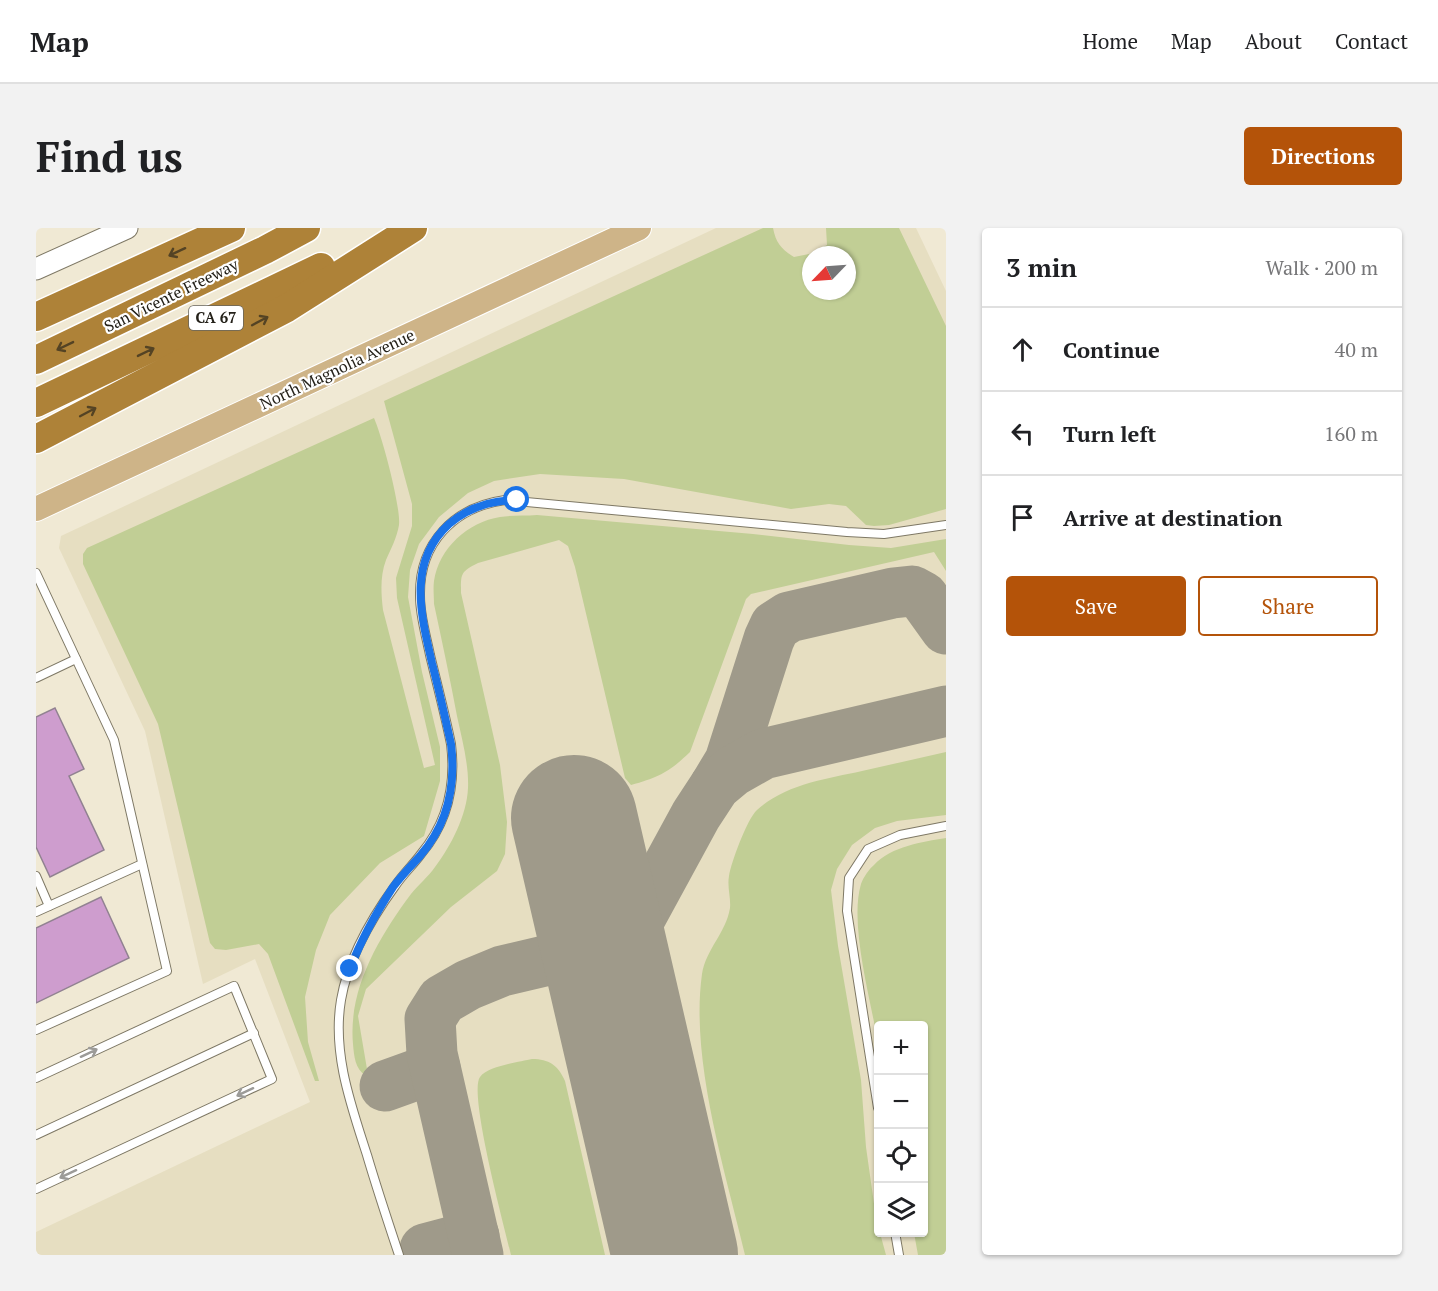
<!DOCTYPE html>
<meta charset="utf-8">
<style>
:root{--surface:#fff;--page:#f2f2f2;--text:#202124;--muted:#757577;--line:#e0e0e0;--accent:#b45309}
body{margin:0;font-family:"PT Serif",serif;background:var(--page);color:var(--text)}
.controls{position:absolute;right:18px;bottom:18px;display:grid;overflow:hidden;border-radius:6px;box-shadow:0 2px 4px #0004}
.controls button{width:54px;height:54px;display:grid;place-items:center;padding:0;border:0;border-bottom:2px solid var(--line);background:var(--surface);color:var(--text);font:30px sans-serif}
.compass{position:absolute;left:766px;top:18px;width:54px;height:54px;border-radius:50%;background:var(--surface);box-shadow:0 2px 4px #0004;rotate:245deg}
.stop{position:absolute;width:18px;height:18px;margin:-14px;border:4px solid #1a73e8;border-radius:50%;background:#fff}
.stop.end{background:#1a73e8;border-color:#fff;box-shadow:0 2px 6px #0008}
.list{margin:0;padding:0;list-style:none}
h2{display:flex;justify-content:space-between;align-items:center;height:78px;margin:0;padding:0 24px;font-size:26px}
h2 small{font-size:20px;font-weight:400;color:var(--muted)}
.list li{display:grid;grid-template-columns:39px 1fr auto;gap:18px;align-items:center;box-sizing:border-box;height:84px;padding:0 24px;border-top:2px solid var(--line)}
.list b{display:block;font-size:22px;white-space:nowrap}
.list em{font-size:20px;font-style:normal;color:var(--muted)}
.actions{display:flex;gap:12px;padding:18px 24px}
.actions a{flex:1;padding:14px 0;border:2px solid var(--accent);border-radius:6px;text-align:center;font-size:21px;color:var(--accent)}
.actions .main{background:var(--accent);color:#fff}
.icon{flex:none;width:33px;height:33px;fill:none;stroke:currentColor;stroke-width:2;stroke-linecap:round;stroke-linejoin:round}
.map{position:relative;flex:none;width:910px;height:1027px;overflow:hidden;border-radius:6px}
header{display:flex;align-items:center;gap:36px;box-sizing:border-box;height:84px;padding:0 30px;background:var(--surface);border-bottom:2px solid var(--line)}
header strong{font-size:28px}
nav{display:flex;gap:33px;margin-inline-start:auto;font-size:21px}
.intro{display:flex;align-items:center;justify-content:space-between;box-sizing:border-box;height:144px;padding:0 36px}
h1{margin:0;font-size:42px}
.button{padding:15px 27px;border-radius:6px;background:var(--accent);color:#fff;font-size:21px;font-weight:700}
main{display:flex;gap:36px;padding:0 36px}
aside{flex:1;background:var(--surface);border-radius:6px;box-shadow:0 2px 4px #0004}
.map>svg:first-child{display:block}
.built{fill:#e6dec1;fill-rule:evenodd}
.green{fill:#c1ce95;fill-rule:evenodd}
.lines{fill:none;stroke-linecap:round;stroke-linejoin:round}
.taxiway{stroke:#9f9a8a;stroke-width:51}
.runway{stroke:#9f9a8a;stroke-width:126}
.building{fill:#ce9dce;stroke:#918291;stroke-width:1.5}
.lane-casing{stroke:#7e7865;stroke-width:10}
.secondary-casing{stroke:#7e7865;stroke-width:23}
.primary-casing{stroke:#fff;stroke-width:26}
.highway-casing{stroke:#fff;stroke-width:31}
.lane{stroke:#fff;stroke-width:8}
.secondary{stroke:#fff;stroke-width:21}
.primary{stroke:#ceb488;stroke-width:24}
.highway{stroke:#ae8238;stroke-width:28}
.oneway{stroke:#544324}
.oneway2{stroke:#9c9b98}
.route{stroke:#1a73e8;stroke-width:8}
.labels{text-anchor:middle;stroke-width:4.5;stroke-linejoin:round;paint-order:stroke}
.shield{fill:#fff;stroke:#66645e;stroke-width:1.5}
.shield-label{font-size:15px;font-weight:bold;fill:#242119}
.street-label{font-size:16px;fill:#242119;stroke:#fff}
</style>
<header>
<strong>Map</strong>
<nav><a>Home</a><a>Map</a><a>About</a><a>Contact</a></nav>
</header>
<div class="intro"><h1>Find us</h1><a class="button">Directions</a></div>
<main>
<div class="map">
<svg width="910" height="1027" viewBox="0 0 910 1027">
<rect width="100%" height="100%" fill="#f0e9d4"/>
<path class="built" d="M680,0H880L910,63V1027H0V1004L274,874L219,731L167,756L109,503L23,320L25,308ZM775,27H811V63H775ZM842,798H888V1004H842Z"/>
<g class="green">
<path d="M727,0H737C740,15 745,21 758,29L778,25L791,17L790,0H863L910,98V281L853,297L838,298L830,297L810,278L793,276L755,281L588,251L504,246L458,253L432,265L403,289L383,316L374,342L372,369L386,444L404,519V553L388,608L344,635L294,687L280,722L269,769L272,814L283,853H279L232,726L223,716L190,722L179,721L174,715L122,496L47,336V326L51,320L338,190C346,208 365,279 363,297C361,309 355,321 350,332C344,348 345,365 347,382L388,540L399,537L361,370L360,350L376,298V276L348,173ZM775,27H811V63H775Z"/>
<path d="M501,287L717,306L813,317L855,320L910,311V343L898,324L715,366L710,371L654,524C633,544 624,549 595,557L589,550L539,339L532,318L523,312L442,335C424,344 425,346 425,365L464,537L471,594L469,626L461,643L415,679L330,761L322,788L332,847L330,848C319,841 318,828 317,816C312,761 343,709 375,666C382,657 392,649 399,639C415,618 431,587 432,560C433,537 426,511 421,488C414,451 406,413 398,376C398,369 397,360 398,353C403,320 432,294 464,289C476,287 489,288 501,287Z"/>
<path d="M910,524V587L861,593L839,600L816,617L801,641L795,662L802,718L825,852L830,919L842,1004L844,1005L850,1027H709C689,942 654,832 666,746C670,721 690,705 694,680C695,670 691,659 693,648C695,635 711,591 721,582C750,556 790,551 826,543C854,537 882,530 910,524Z"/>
<path d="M910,610V1027H882L878,1005L888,1004V798H842V815C835,773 813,696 825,656C827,650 833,641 838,637C856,618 886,614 910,610Z"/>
<path d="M496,831C513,831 522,837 529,853L569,1027H475C469,1001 432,865 444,849C452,838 483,834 496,831Z"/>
</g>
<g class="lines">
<g class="taxiway">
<polyline points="679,558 694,533 733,411 739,398 753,389 857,365 876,363 887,369 910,401"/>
<polyline points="574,745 660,587 679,558 697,543 727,526 910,483"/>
<polyline points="349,858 399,840"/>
<polyline points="389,1021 438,1008"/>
<polyline points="442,1027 396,826 394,791 406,772 432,757 466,743 568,719"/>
</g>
<polyline class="runway" points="538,590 639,1027"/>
</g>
<g class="building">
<polygon points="19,480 48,541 33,548 68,622 14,649 0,619 0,489"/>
<polygon points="65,669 93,730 0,775 0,700"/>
</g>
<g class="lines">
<defs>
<g id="lane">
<polyline points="0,345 78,512 131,743 0,802"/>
<polyline points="0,450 40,431"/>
<polyline points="0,648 13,678"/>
<polyline points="0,684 106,636"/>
<polyline points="0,850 198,758 236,851 0,961"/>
<polyline points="842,880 811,683 813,650 832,621 864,607 910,598"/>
<polyline points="0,907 218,805"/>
<polyline points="859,1004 863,1027"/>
<path d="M363,1027C352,994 341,961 331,927C315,877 296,825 305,772C312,731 335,691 359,658C367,646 377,637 385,626C412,594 420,557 415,516C409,486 401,456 394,427C390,407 384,388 384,368C383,315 418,279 469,272L811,304L848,306L910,297"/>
</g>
<polyline id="secondary" points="0,41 91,0"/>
<polyline id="primary" points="0,281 603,0"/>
<g id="highway">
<polyline points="0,89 195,0"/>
<polyline points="0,132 229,22 270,0"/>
<polyline points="0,175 285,39"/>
<polyline points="0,211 251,80 377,0"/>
</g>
</defs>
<use href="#lane" class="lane-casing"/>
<use href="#secondary" class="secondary-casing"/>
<use href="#primary" class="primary-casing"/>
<use href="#highway" class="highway-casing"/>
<use href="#lane" class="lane"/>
<use href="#secondary" class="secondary"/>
<use href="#primary" class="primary"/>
<use href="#highway" class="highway"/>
</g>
<defs><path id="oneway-shaft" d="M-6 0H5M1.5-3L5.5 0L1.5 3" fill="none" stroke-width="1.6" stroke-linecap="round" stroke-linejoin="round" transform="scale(1.5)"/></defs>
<g class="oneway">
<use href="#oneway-shaft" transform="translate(141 24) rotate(155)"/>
<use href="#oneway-shaft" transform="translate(224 93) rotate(-28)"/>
<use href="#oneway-shaft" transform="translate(29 118) rotate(154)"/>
<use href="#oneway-shaft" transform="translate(110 124) rotate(-26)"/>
<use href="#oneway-shaft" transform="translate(52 184) rotate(-28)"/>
</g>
<g class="oneway2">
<use href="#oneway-shaft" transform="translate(53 825) rotate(-25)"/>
<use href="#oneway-shaft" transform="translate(209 864) rotate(155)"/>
<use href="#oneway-shaft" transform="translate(32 946) rotate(155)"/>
</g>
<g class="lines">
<path class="route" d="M314,741C325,712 340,685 357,659C365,648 375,638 384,628C412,596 420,557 415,516C409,489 403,462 396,435C385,387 371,334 413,296C433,279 455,272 481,272"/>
</g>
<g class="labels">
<rect class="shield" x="153" y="78" width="54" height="24" rx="4.5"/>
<g class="shield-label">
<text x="180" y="95">CA 67</text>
</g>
<g class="street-label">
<text transform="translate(135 67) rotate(-26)" y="6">San Vicente Freeway</text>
<text transform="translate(301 141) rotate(-25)" y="6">North Magnolia Avenue</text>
</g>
</g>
</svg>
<div class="controls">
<button>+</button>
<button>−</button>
<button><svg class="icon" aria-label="locate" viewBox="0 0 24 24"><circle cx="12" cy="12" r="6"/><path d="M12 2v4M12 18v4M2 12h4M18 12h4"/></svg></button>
<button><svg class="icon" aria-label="layers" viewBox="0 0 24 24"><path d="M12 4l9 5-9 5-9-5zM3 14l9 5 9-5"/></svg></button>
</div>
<svg class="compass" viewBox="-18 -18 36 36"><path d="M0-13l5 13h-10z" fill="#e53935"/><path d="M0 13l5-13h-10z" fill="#757577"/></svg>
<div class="stop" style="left:481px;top:272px"></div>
<div class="stop end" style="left:314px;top:741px"></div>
</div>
<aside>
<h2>3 min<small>Walk · 200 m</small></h2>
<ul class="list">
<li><svg class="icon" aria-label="ahead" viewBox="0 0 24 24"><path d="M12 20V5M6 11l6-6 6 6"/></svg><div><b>Continue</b></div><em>40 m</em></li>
<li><svg class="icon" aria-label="left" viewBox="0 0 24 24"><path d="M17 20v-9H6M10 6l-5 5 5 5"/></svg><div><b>Turn left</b></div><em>160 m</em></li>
<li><svg class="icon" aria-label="arrive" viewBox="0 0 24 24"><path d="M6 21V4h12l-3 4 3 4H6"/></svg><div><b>Arrive at destination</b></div></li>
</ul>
<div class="actions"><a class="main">Save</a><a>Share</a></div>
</aside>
</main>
